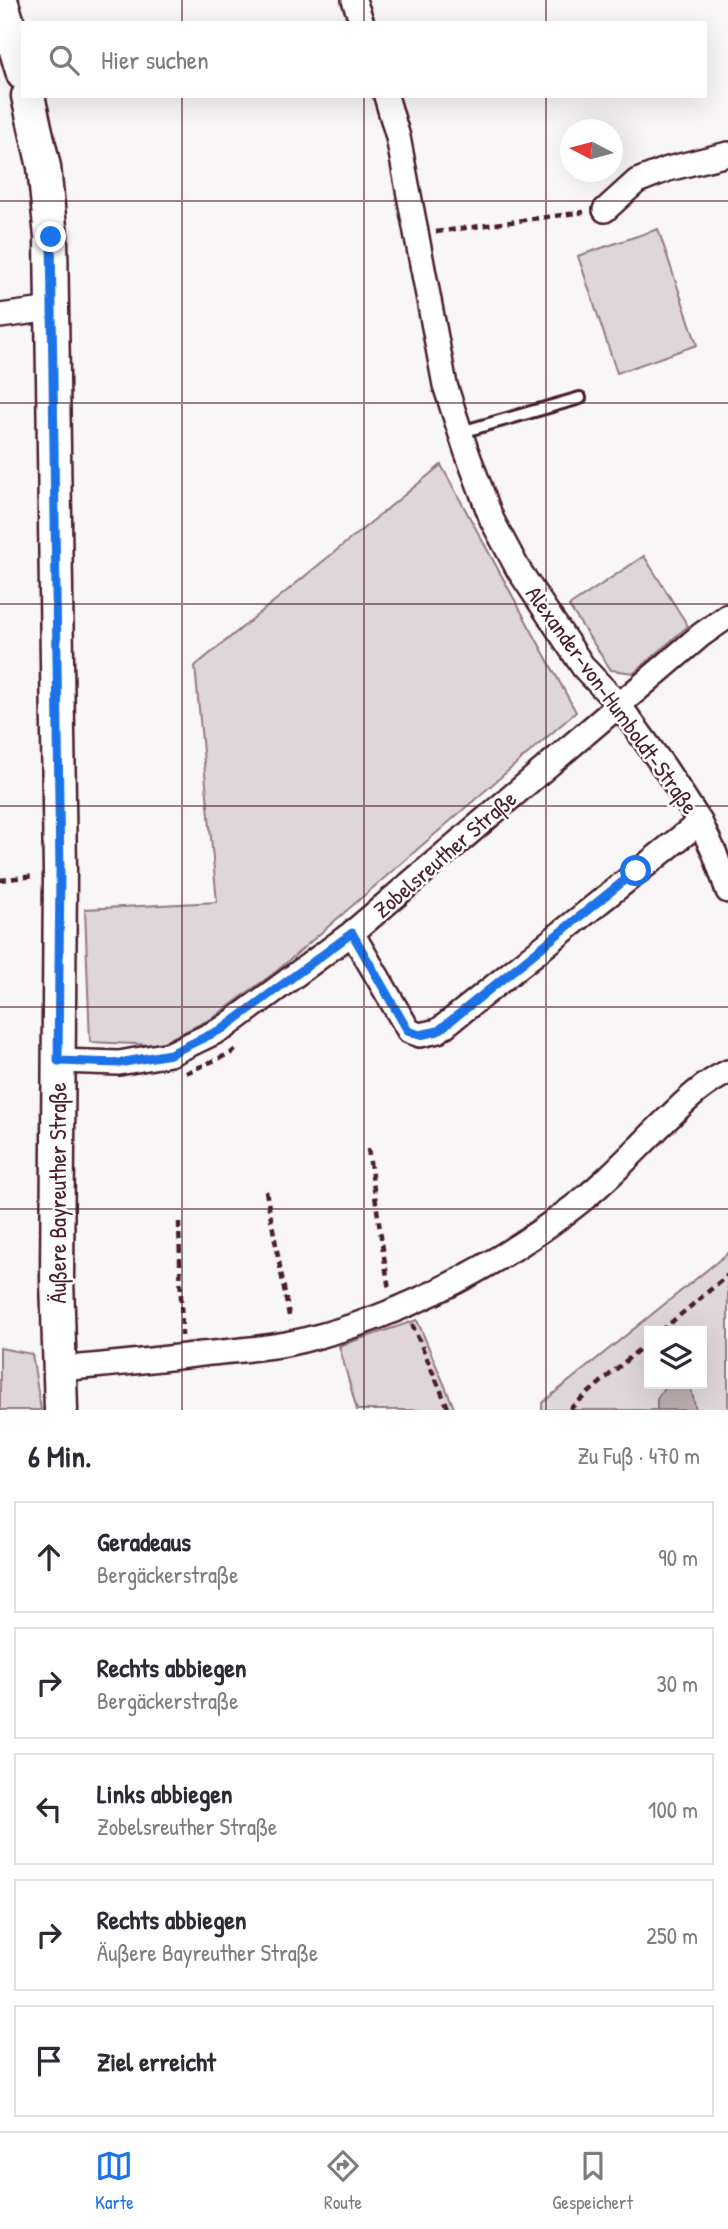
<!DOCTYPE html>
<html lang="de">
<meta charset="utf-8">
<style>
:root{--surface:#fff;--page:#f7f7f7;--text:#2b2b33;--muted:#7c7c81;--line:#e1e1e2;--accent:#1a73e8}
body{margin:0;font-family:"Patrick Hand",sans-serif;background:var(--page);color:var(--text)}
.controls{position:absolute;right:21px;bottom:21px;display:grid;overflow:hidden;border-radius:0px;box-shadow:0 7px 28px #0002}
.controls button{width:63px;height:63px;display:grid;place-items:center;padding:0;border:0;border-bottom:2px solid var(--line);background:var(--surface);color:var(--text);font:35px sans-serif}
.compass{position:absolute;left:560px;top:119px;width:63px;height:63px;border-radius:50%;background:var(--surface);box-shadow:0 7px 28px #0002;rotate:276deg}
.stop{position:absolute;width:21px;height:21px;margin:-16px;border:5px solid #1a73e8;border-radius:50%;background:#fff}
.stop.end{background:#1a73e8;border-color:#fff;box-shadow:0 2px 7px #0008}
.list{margin:0;padding:0;list-style:none}
h2{display:flex;justify-content:space-between;align-items:center;height:91px;margin:0;padding:0 28px;font-size:30px}
h2 small{font-size:23px;font-weight:400;color:var(--muted)}
.list li{display:grid;grid-template-columns:46px 1fr auto;gap:21px;align-items:center;box-sizing:border-box;height:112px;margin:0 14px 14px;padding:0 14px;border:2px solid var(--line);border-radius:0px}
.list b{display:block;font-size:26px;white-space:nowrap}
.list p{margin:0;font-size:23px;white-space:nowrap;color:var(--muted)}
.list em{font-size:23px;font-style:normal;color:var(--muted)}
.icon{flex:none;width:38px;height:38px;fill:none;stroke:currentColor;stroke-width:2;stroke-linecap:round;stroke-linejoin:round}
.map{position:relative;flex:none;width:728px;height:1410px;overflow:hidden}
.search{position:absolute;background:var(--surface);box-shadow:0 7px 28px #0002;left:21px;right:21px;top:21px;height:77px;display:flex;align-items:center;gap:18px;box-sizing:border-box;padding:0 24px;border-radius:0px;color:var(--muted);font-size:26px}
.sheet{height:721px;background:var(--surface)}
nav{display:flex;justify-content:space-around;align-items:center;box-sizing:border-box;height:98px;border-top:2px solid var(--line);background:var(--surface);font-size:19px;color:var(--muted)}
nav a{display:grid;justify-items:center;gap:4px}
nav .on{color:var(--accent)}
.map>svg:first-child{display:block}
.green{fill:#ded6d9;stroke:#947a82;stroke-width:2;fill-rule:evenodd}
.water{fill:#bdadb0;stroke:#8f747b;stroke-width:2}
.lines{fill:none;stroke-linecap:round;stroke-linejoin:round}
.lane-casing{stroke:#4a1f2b;stroke-width:16}
.street-casing{stroke:#4a1f2b;stroke-width:28}
.secondary-casing{stroke:#4a1f2b;stroke-width:37}
.path{stroke:#4a1f2b;stroke-width:4.5;stroke-dasharray:7 5;stroke-linecap:butt}
.lane{stroke:#fff;stroke-width:10}
.street{stroke:#fff;stroke-width:23}
.secondary{stroke:#fff;stroke-width:32}
.route{stroke:#1a73e8;stroke-width:9}
.grid{fill:none;stroke:#4a1f2b;stroke-width:2;stroke-opacity:0.55}
.labels{text-anchor:middle;stroke-width:5;stroke-linejoin:round;paint-order:stroke}
.street-label{font-size:23px;fill:#4a1f2b;stroke:#fff}
</style>
<div class="map">
<svg width="728" height="1410" viewBox="0 0 728 1410">
<rect width="100%" height="100%" fill="#f8f6f7"/>
<filter id="ink" filterUnits="userSpaceOnUse"><feTurbulence type="fractalNoise" baseFrequency=".0143" numOctaves="2"/><feDisplacementMap in="SourceGraphic" scale="14" xChannelSelector="R" yChannelSelector="G"/><feConvolveMatrix kernelMatrix="1 2 1 2 8 2 1 2 1" color-interpolation-filters="sRGB"/></filter>
<g filter="url(#ink)">
<g class="green">
<polygon points="658,229 697,345 617,373 578,256"/>
<polygon points="441,465 576,712 278,970 213,1018 157,1045 90,1042 85,909 217,902 195,666"/>
<polygon points="644,556 688,626 634,673 611,670 569,606"/>
<path d="M728,1253V1410H542V1403ZM649,1331H702V1384H649Z"/>
<polygon points="417,1320 455,1410 357,1410 339,1346"/>
<polygon points="0,1348 32,1354 41,1410 0,1410"/>
</g>
<polygon class="water" points="666,1384 690,1384 696,1410 657,1410 657,1399"/>
<g class="lines">
<defs>
<polyline id="lane" points="461,432 580,398"/>
<g id="street">
<polyline points="354,0 362,23"/>
<polyline points="386,96 398,137 445,385 466,450 492,520 518,569 584,668 619,705 664,767 700,822 715,854 728,891"/>
<polyline points="605,210 637,181 668,169 728,154"/>
<polyline points="0,316 52,309"/>
<polyline points="352,933 409,1031 420,1035 438,1031 700,822"/>
<polyline points="58,1061 119,1063 170,1054 224,1028 352,933 619,705 701,635 728,616"/>
<path d="M59,1369C107,1365 154,1360 202,1354C230,1351 258,1349 286,1344C384,1324 489,1271 568,1211C601,1187 629,1157 658,1128C680,1107 700,1085 728,1072"/>
</g>
<g id="secondary">
<polyline points="1,0 23,74"/>
<polyline points="28,96 44,167 51,237 60,873 57,1279 61,1410"/>
</g>
</defs>
<use href="#lane" class="lane-casing"/>
<use href="#street" class="street-casing"/>
<use href="#secondary" class="secondary-casing"/>
<g class="path">
<polyline points="436,232 584,212"/>
<polyline points="0,880 34,876"/>
<polyline points="186,1073 231,1053 238,1047"/>
<polyline points="368,1149 389,1290"/>
<polyline points="266,1191 290,1321"/>
<polyline points="179,1222 182,1336"/>
<polyline points="412,1324 449,1410"/>
<polyline points="661,1331 728,1275"/>
<polyline points="571,1410 572,1407 649,1341"/>
</g>
<use href="#lane" class="lane"/>
<use href="#street" class="street"/>
<use href="#secondary" class="secondary"/>
</g>
</g>
<g class="lines" filter="url(#ink)">
<polyline class="route" points="51,237 60,873 58,1061 119,1063 170,1054 224,1028 352,933 408,1031 420,1035 438,1031 636,871"/>
</g>
<path class="grid" d="M182,0V23M364,0V23M546,0V23M182,96V1410M364,96V1410M546,96V1410M0,201H728M0,403H728M0,604H728M0,806H728M0,1007H728M0,1209H728"/>
<g class="labels">
<g class="street-label">
<text transform="translate(612 700) rotate(54)" y="8">Alexander-von-Humboldt-Straße</text>
<text transform="translate(445 854) rotate(-41)" y="8">Zobelsreuther Straße</text>
<text transform="translate(58 1193) rotate(-90)" y="8">Äußere Bayreuther Straße</text>
</g>
</g>
</svg>
<div class="controls">
<button><svg class="icon" aria-label="layers" viewBox="0 0 24 24"><path d="M12 4l9 5-9 5-9-5zM3 14l9 5 9-5"/></svg></button>
</div>
<svg class="compass" viewBox="-18 -18 36 36"><path d="M0-13l5 13h-10z" fill="#e53935"/><path d="M0 13l5-13h-10z" fill="#7c7c81"/></svg>
<div class="stop" style="left:636px;top:871px"></div>
<div class="stop end" style="left:51px;top:237px"></div>
<div class="search"><svg class="icon" aria-label="search" viewBox="0 0 24 24"><circle cx="10" cy="10" r="6"/><path d="M15 15l6 6"/></svg>Hier suchen</div>
</div>
<section class="sheet">
<h2>6 Min.<small>Zu Fuß · 470 m</small></h2>
<ul class="list">
<li><svg class="icon" aria-label="ahead" viewBox="0 0 24 24"><path d="M12 20V5M6 11l6-6 6 6"/></svg><div><b>Geradeaus</b><p>Bergäckerstraße</p></div><em>90 m</em></li>
<li><svg class="icon" aria-label="right" viewBox="0 0 24 24"><path d="M7 20v-9h11M14 6l5 5-5 5"/></svg><div><b>Rechts abbiegen</b><p>Bergäckerstraße</p></div><em>30 m</em></li>
<li><svg class="icon" aria-label="left" viewBox="0 0 24 24"><path d="M17 20v-9H6M10 6l-5 5 5 5"/></svg><div><b>Links abbiegen</b><p>Zobelsreuther Straße</p></div><em>100 m</em></li>
<li><svg class="icon" aria-label="right" viewBox="0 0 24 24"><path d="M7 20v-9h11M14 6l5 5-5 5"/></svg><div><b>Rechts abbiegen</b><p>Äußere Bayreuther Straße</p></div><em>250 m</em></li>
<li><svg class="icon" aria-label="arrive" viewBox="0 0 24 24"><path d="M6 21V4h12l-3 4 3 4H6"/></svg><div><b>Ziel erreicht</b></div></li>
</ul>
</section>
<nav>
<a class="on"><svg class="icon" aria-label="map" viewBox="0 0 24 24"><path d="M3 6l6-2 6 2 6-2v14l-6 2-6-2-6 2zM9 4v14M15 6v14"/></svg>Karte</a>
<a><svg class="icon" aria-label="directions" viewBox="0 0 24 24"><path d="M12 3l9 9-9 9-9-9zM9 14v-3h6M13 9l2 2-2 2"/></svg>Route</a>
<a><svg class="icon" aria-label="saved" viewBox="0 0 24 24"><path d="M7 4h10v16l-5-4-5 4z"/></svg>Gespeichert</a>
</nav>
